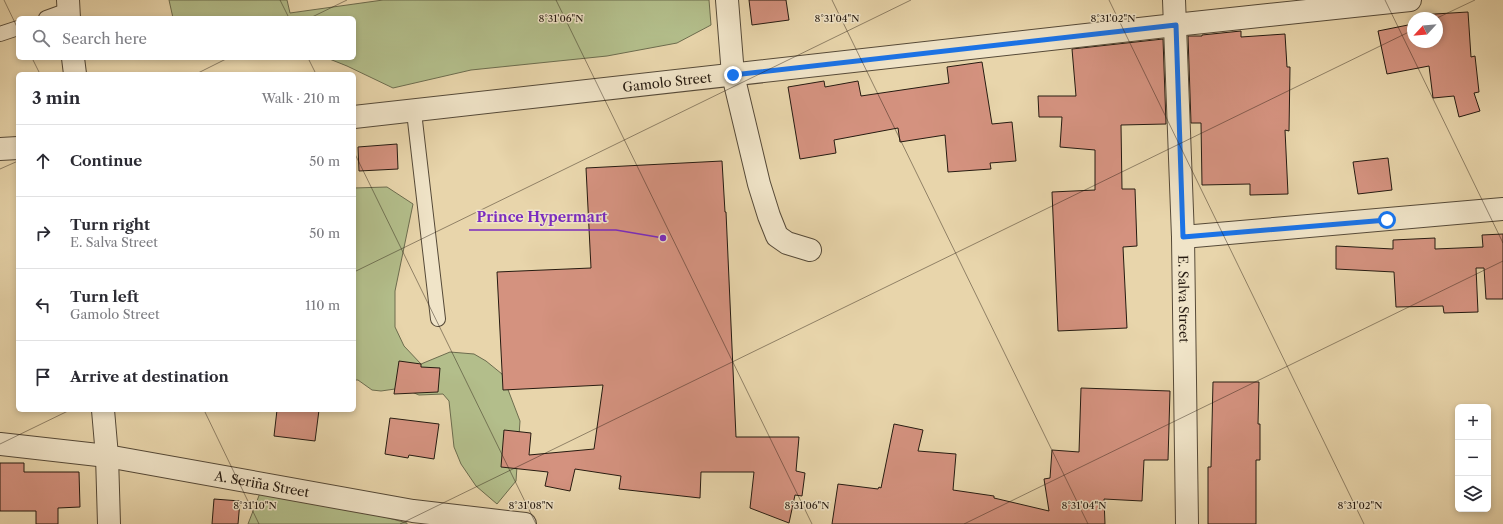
<!DOCTYPE html>
<meta charset="utf-8">
<style>
:root{--surface:#fff;--page:#f2f2f3;--text:#2b2b33;--muted:#7c7c81;--line:#e1e1e2}
body{margin:0;font-family:"Libre Caslon Text",serif;background:var(--page);color:var(--text)}
.controls{position:absolute;right:12px;bottom:12px;display:grid;overflow:hidden;border-radius:6px;box-shadow:0 2px 6px #0003}
.controls button{width:36px;height:36px;display:grid;place-items:center;padding:0;border:0;border-bottom:1px solid var(--line);background:var(--surface);color:var(--text);font:20px sans-serif}
.compass{position:absolute;left:1407px;top:12px;width:36px;height:36px;border-radius:50%;background:var(--surface);box-shadow:0 2px 6px #0003;rotate:244deg}
.stop{position:absolute;width:12px;height:12px;margin:-9px;border:3px solid #1a73e8;border-radius:50%;background:#fff}
.stop.end{background:#1a73e8;border-color:#fff;box-shadow:0 1px 4px #0008}
.list{margin:0;padding:0;list-style:none}
h2{display:flex;justify-content:space-between;align-items:center;height:52px;margin:0;padding:0 16px;font-size:17px}
h2 small{font-size:13px;font-weight:400;color:var(--muted)}
.list li{display:grid;grid-template-columns:26px 1fr auto;gap:12px;align-items:center;box-sizing:border-box;height:72px;padding:0 16px;border-top:1px solid var(--line)}
.list b{display:block;font-size:15px;white-space:nowrap}
.list p{margin:0;font-size:13px;white-space:nowrap;color:var(--muted)}
.list em{font-size:13px;font-style:normal;color:var(--muted)}
.icon{flex:none;width:22px;height:22px;fill:none;stroke:currentColor;stroke-width:2;stroke-linecap:round;stroke-linejoin:round}
.map{position:relative;flex:none;width:1503px;height:524px;overflow:hidden}
.search{position:absolute;background:var(--surface);box-shadow:0 2px 6px #0003;left:16px;top:16px;width:340px;height:44px;display:flex;align-items:center;gap:10px;box-sizing:border-box;padding:0 14px;border-radius:6px;color:var(--muted);font-size:15px}
.panel{position:absolute;background:var(--surface);box-shadow:0 2px 6px #0003;left:16px;top:72px;width:340px;height:340px;border-radius:6px}
.map>svg:first-child{display:block}
.green{fill:#b3be8b;stroke:#6c6c4e}
.building{fill:#d4927f;stroke:#261b11}
.lines{fill:none;stroke-linecap:round;stroke-linejoin:round}
.service-casing{stroke:#564a38;stroke-width:16}
.minor-casing{stroke:#564a38;stroke-width:24}
.tertiary-casing{stroke:#564a38;stroke-width:24}
.service{stroke:#f0e4c8;stroke-width:14}
.minor{stroke:#f0e4c8;stroke-width:22}
.tertiary{stroke:#f0e4c8;stroke-width:22}
.route{stroke:#1a73e8;stroke-width:5}
.ticks{fill:none;stroke:#261b11;stroke-width:1;stroke-opacity:0.45}
.labels{text-anchor:middle;stroke-width:3;stroke-linejoin:round;paint-order:stroke}
.street-label{font-size:13px;fill:#261b11;stroke:#f0e4c8}
.ticks-label{font-size:10px;text-anchor:middle;fill:#261b11;stroke:#f0e4c8;stroke-width:3;stroke-linejoin:round;paint-order:stroke}
.leader{fill:none;stroke:#7b2cbf;stroke-width:1.5}
.callout-dot{fill:#7b2cbf;stroke:#f0e4c8;stroke-width:1.5}
.callout-label{font-size:14px;text-anchor:middle;font-weight:bold;fill:#7b2cbf;stroke:#f0e4c8;stroke-width:3;stroke-linejoin:round;paint-order:stroke}
</style>
<div class="map">
<svg width="1503" height="524" viewBox="0 0 1503 524">
<rect width="100%" height="100%" fill="#e8d5ab"/>
<filter id="stains"><feTurbulence type="fractalNoise" baseFrequency=".005" numOctaves="4"/><feColorMatrix values="0 0 0 0 .2 0 0 0 0 .09 0 0 0 0 .02 0 0 0 .5 -.17"/></filter>
<radialGradient id="worn" r=".72"><stop offset=".6" stop-color="#630" stop-opacity="0"/><stop offset="1" stop-color="#630" stop-opacity=".3"/></radialGradient>
<g class="green">
<polygon points="169,0 287,0 290,13 383,0 709,0 711,25 677,43 607,56 471,70 393,88 347,66 327,58 354,58 354,18 173,18"/>
<polygon points="387,187 413,204 395,291 395,327 404,346 421,364 450,352 474,354 486,361 502,374 520,421 516,481 497,504 476,486 461,464 454,447 449,401 443,394 419,395 402,388 381,391 372,390 358,380 354,380 354,188"/>
<path d="M260,493C309,502 359,509 407,523V524H248Z"/>
</g>
<g class="building">
<polygon points="749,0 786,0 789,20 752,25"/>
<polygon points="1468,12 1471,57 1475,56 1479,92 1474,93 1480,111 1459,117 1454,96 1433,98 1429,66 1387,74 1378,31 1413,24 1413,42 1437,42 1437,18 1418,18 1418,15"/>
<polygon points="1241,31 1241,37 1285,34 1287,67 1290,67 1289,131 1285,130 1288,194 1250,195 1250,184 1202,185 1201,123 1191,123 1188,36 1202,36 1202,35"/>
<polygon points="1163,39 1166,124 1121,125 1122,189 1135,189 1137,246 1123,247 1127,328 1058,331 1052,192 1095,190 1095,150 1060,147 1062,117 1039,117 1038,96 1076,96 1072,49"/>
<polygon points="982,62 992,124 1012,122 1016,161 990,163 991,169 948,172 945,135 900,142 898,128 834,140 836,153 800,159 788,87 824,81 825,87 858,81 861,96 949,83 947,67"/>
<polygon points="397,144 398,169 359,171 358,147"/>
<polygon points="1388,158 1392,190 1358,194 1353,162"/>
<polygon points="722,161 725,212 726,212 736,437 799,437 796,471 805,473 802,496 795,495 789,523 750,508 754,472 701,472 700,498 619,489 621,476 575,469 570,491 545,486 548,472 501,467 504,430 531,433 529,455 594,449 603,385 503,390 497,272 591,268 586,168"/>
<polygon points="1503,234 1503,299 1486,299 1484,268 1476,268 1478,312 1444,313 1443,306 1396,307 1394,272 1336,269 1336,246 1393,249 1393,240 1435,238 1435,249 1483,247 1482,235"/>
<polygon points="399,361 421,364 421,367 440,368 438,392 394,394"/>
<polygon points="1213,382 1259,382 1258,424 1260,424 1260,460 1256,460 1256,524 1208,524 1208,467 1211,467"/>
<polygon points="1081,388 1170,391 1168,460 1144,460 1142,501 1104,499 1105,524 832,524 838,484 878,489 879,487 881,488 894,424 923,430 918,451 956,454 953,490 994,496 994,498 1049,511 1044,479 1050,478 1052,450 1079,452"/>
<polygon points="277,410 319,410 315,441 274,436"/>
<polygon points="390,418 439,424 434,459 409,455 408,458 385,454"/>
<polygon points="0,463 24,463 24,472 79,472 80,507 58,508 58,524 36,524 36,511 0,511"/>
<polygon points="214,499 240,501 238,524 212,524"/>
</g>
<g class="lines">
<defs>
<g id="service">
<polyline points="46,18 68,10"/>
<polyline points="0,34 18,28"/>
<polyline points="414,112 438,319"/>
</g>
<g id="minor">
<polyline points="727,0 733,75 759,184 769,216 777,236 787,243 810,250"/>
<path id="s1" d="M1174,0L1183,237L1187,524"/>
<polyline points="0,149 18,148"/>
<polyline points="1183,237 1503,209"/>
<path id="s2" d="M0,444L107,456L413,511L525,524"/>
</g>
<g id="tertiary">
<polyline points="68,0 69,18"/>
<polyline points="73,58 75,74"/>
<path id="s3" d="M354,117L1175,25L1410,0"/>
<polyline points="103,410 107,456 109,524"/>
</g>
</defs>
<use href="#service" class="service-casing"/>
<use href="#minor" class="minor-casing"/>
<use href="#tertiary" class="tertiary-casing"/>
<use href="#service" class="service"/>
<use href="#minor" class="minor"/>
<use href="#tertiary" class="tertiary"/>
</g>
<g class="lines">
<polyline class="route" points="733,75 1176,25 1183,237 1387,220"/>
</g>
<path class="ticks" d="M4,0L18,29M280,0L289,18M556,0L812,524M832,0L1088,524M1109,0L1364,524M1385,0L1503,243M310,18L347,0M1437,18L1475,0M32,58L40,74M308,58L316,74M196,74L228,58M354,152L536,524M0,169L18,161M354,272L911,0M204,410L259,524M0,444L70,410M400,524L1413,30M964,524L1503,261"/>
<g class="labels">
<g class="street-label">
<text dy="5" stroke="none"><textPath href="#s3" startOffset="315">Gamolo Street</textPath></text>
<text dy="5" stroke="none"><textPath href="#s1" startOffset="299">E. Salva Street</textPath></text>
<text dy="5" stroke="none"><textPath href="#s2" startOffset="265">A. Seriña Street</textPath></text>
</g>
</g>
<g class="ticks-label">
<text x="561" y="22">8°31'06"N</text>
<text x="837" y="22">8°31'04"N</text>
<text x="1113" y="22">8°31'02"N</text>
<text x="255" y="509">8°31'10"N</text>
<text x="531" y="509">8°31'08"N</text>
<text x="807" y="509">8°31'06"N</text>
<text x="1084" y="509">8°31'04"N</text>
<text x="1360" y="509">8°31'02"N</text>
</g>
<path class="leader" d="M663 238L616 230H469"/>
<circle class="callout-dot" cx="663" cy="238" r="4"/>
<g class="callout-label">
<text x="542" y="222">Prince Hypermart</text>
</g>
<rect width="100%" height="100%" filter="url(#stains)"/>
<rect width="100%" height="100%" fill="url(#worn)"/>
</svg>
<div class="controls">
<button>+</button>
<button>−</button>
<button><svg class="icon" aria-label="layers" viewBox="0 0 24 24"><path d="M12 4l9 5-9 5-9-5zM3 14l9 5 9-5"/></svg></button>
</div>
<svg class="compass" viewBox="-18 -18 36 36"><path d="M0-13l5 13h-10z" fill="#e53935"/><path d="M0 13l5-13h-10z" fill="#7c7c81"/></svg>
<div class="stop" style="left:1387px;top:220px"></div>
<div class="stop end" style="left:733px;top:75px"></div>
<div class="search"><svg class="icon" aria-label="search" viewBox="0 0 24 24"><circle cx="10" cy="10" r="6"/><path d="M15 15l6 6"/></svg>Search here</div>
<section class="panel">
<h2>3 min<small>Walk · 210 m</small></h2>
<ul class="list">
<li><svg class="icon" aria-label="ahead" viewBox="0 0 24 24"><path d="M12 20V5M6 11l6-6 6 6"/></svg><div><b>Continue</b></div><em>50 m</em></li>
<li><svg class="icon" aria-label="right" viewBox="0 0 24 24"><path d="M7 20v-9h11M14 6l5 5-5 5"/></svg><div><b>Turn right</b><p>E. Salva Street</p></div><em>50 m</em></li>
<li><svg class="icon" aria-label="left" viewBox="0 0 24 24"><path d="M17 20v-9H6M10 6l-5 5 5 5"/></svg><div><b>Turn left</b><p>Gamolo Street</p></div><em>110 m</em></li>
<li><svg class="icon" aria-label="arrive" viewBox="0 0 24 24"><path d="M6 21V4h12l-3 4 3 4H6"/></svg><div><b>Arrive at destination</b></div></li>
</ul>
</section>
</div>
